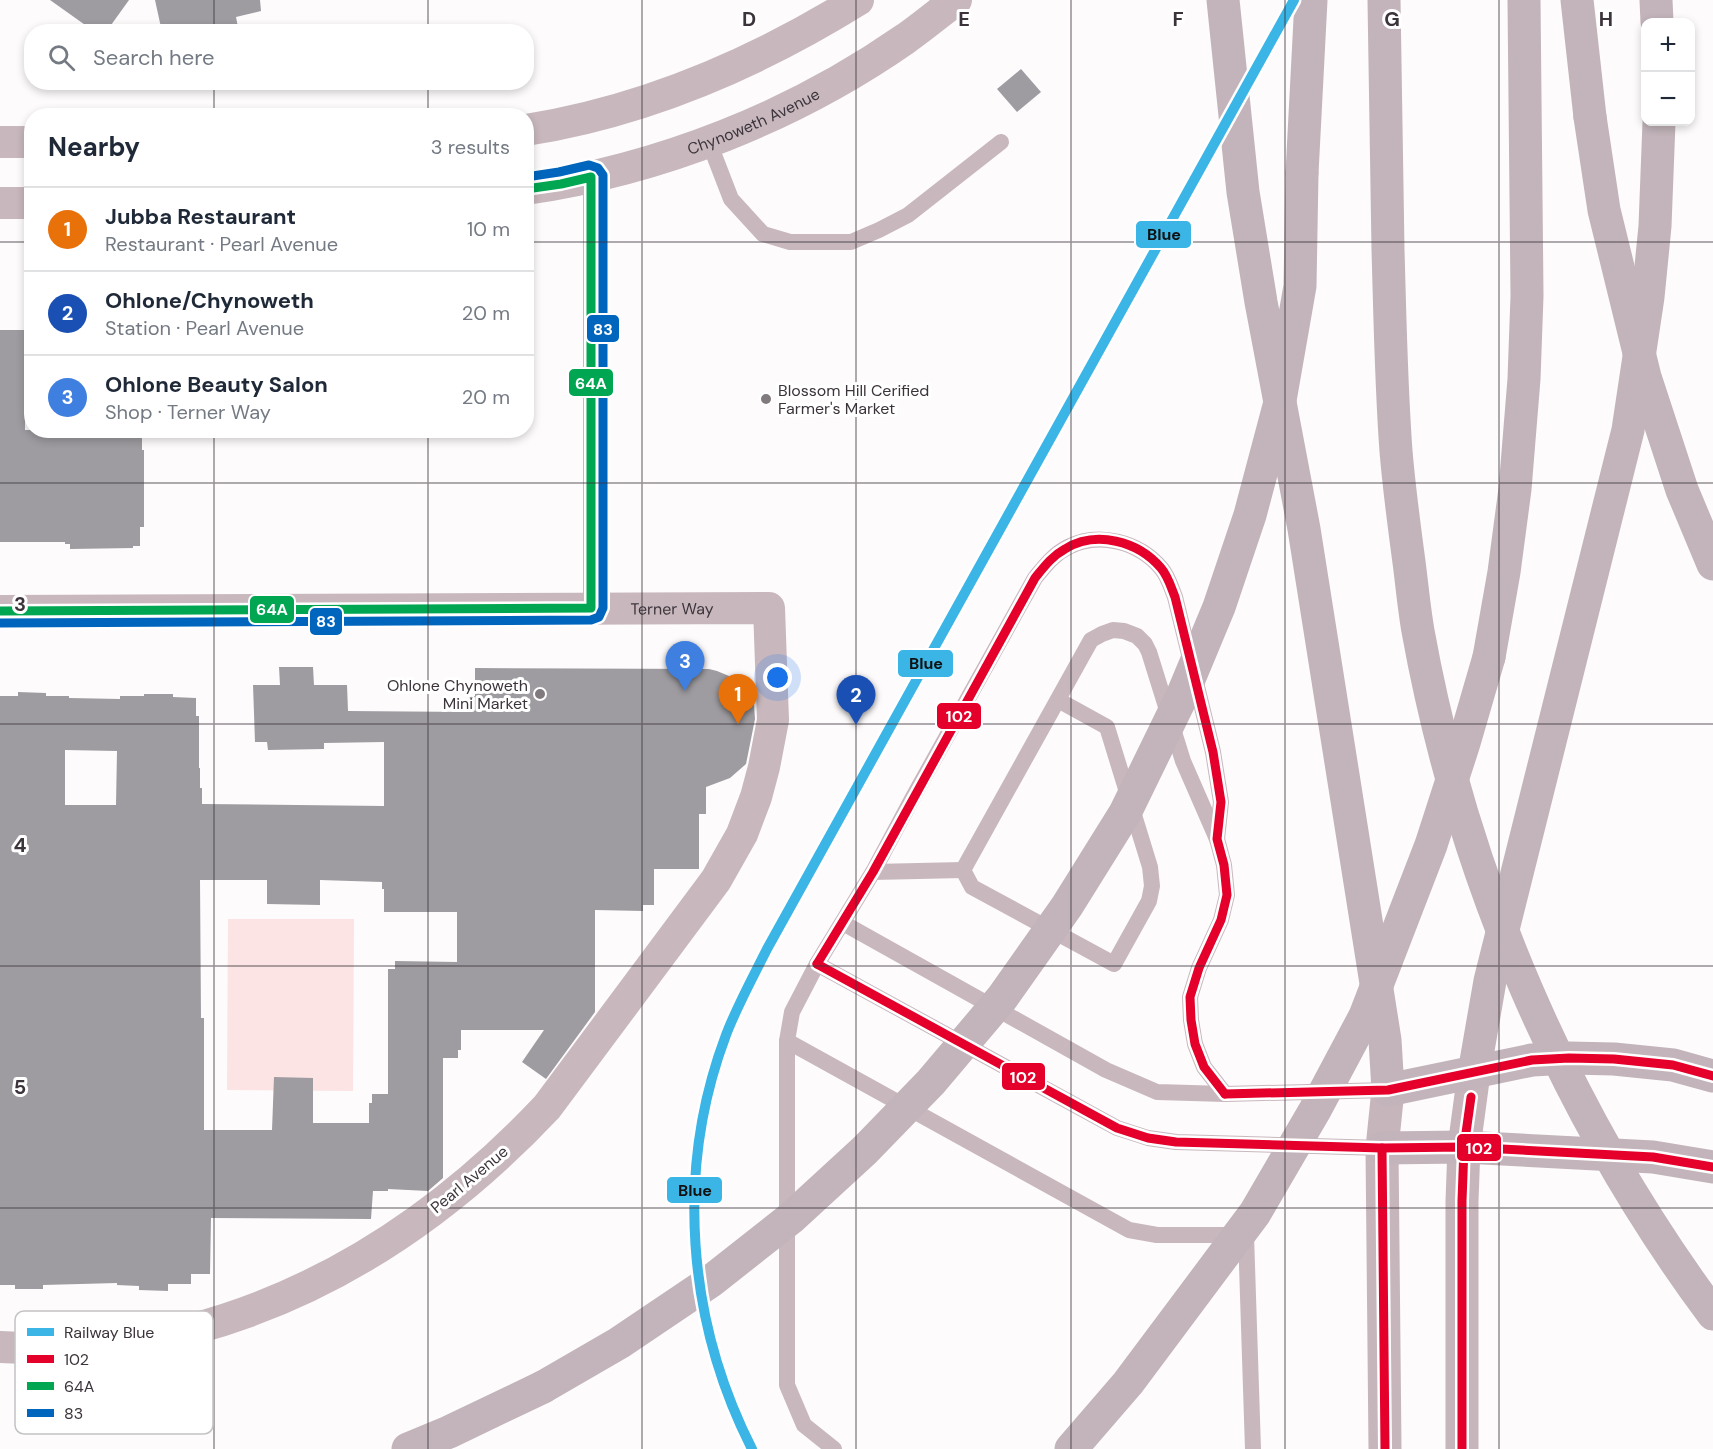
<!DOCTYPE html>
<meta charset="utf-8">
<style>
:root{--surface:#fff;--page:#f2f2f3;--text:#1f2937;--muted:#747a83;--line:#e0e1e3;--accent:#1a73e8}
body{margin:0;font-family:"DM Sans",sans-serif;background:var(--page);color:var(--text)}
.controls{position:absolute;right:18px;top:18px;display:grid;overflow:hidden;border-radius:12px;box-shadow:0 3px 9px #0003}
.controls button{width:54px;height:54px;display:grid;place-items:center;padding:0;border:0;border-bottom:2px solid var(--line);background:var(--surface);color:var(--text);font:30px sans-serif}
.you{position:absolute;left:778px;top:678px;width:21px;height:21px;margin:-15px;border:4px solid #fff;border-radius:50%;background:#1a73e8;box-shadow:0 0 0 9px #1a73e833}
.badge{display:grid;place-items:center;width:39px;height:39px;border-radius:50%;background:var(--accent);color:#fff;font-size:20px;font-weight:700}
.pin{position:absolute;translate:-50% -50px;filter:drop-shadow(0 2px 3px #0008)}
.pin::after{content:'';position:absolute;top:32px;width:21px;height:18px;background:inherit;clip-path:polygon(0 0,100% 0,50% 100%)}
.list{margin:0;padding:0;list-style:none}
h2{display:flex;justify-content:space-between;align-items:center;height:78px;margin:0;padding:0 24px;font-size:26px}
h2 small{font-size:20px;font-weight:400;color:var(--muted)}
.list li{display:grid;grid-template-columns:39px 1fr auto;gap:18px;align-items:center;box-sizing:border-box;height:84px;padding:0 24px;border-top:2px solid var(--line)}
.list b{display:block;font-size:22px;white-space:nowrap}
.list p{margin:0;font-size:20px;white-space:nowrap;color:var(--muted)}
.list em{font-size:20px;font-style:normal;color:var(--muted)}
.icon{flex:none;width:33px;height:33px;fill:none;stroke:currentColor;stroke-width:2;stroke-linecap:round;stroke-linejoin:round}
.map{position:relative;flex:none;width:1713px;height:1449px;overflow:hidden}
.search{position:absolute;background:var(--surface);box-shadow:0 3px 9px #0003;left:24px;top:24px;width:510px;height:66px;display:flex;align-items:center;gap:15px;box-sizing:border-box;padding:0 21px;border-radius:24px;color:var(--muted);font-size:22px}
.panel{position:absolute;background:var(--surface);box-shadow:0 3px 9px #0003;left:24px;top:108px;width:510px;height:330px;border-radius:24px}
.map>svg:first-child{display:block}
.green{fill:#fbe4e3}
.building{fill:#9e9ca0;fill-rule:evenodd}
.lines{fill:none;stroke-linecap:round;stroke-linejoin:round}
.lane{stroke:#c8b8be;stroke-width:16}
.street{stroke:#c8b8be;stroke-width:32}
.secondary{stroke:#c7b5bc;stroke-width:33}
.highway{stroke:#c2b4ba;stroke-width:33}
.highway-bridge{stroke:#c2b4ba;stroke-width:33}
.bus-1-casing{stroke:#fff;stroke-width:14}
.bus-2-casing{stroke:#fff;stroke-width:14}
.bus-3-casing{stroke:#fff;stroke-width:14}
.bus-1{stroke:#e4002b;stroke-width:9}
.bus-2{stroke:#00a651;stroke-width:9}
.bus-3{stroke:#0065bd;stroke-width:9}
.rail-1-casing{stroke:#fff;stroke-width:15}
.rail-1{stroke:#3bb4e6;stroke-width:10}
.grid{fill:none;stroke:#3c343b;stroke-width:1.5;stroke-opacity:0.55}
.poi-dot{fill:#807a7f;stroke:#fff;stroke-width:2}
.labels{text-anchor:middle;stroke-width:6;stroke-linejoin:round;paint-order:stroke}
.street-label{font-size:16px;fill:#3c343b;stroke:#fff}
.poi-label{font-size:16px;fill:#3c343b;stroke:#fff;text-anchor:start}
.key{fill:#fff;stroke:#c4c2c4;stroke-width:1.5}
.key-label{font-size:16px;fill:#3c343b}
.grid-label{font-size:20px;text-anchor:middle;font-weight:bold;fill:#3c343b;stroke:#fff;stroke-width:6;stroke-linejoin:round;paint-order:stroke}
.line-badge{stroke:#fff;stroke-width:2}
.badge-label{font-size:16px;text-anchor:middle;font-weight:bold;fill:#fff}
.pale-badge-label{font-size:16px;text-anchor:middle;font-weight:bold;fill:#111}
</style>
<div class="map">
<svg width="1713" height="1449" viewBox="0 0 1713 1449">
<rect width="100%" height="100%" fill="#fdfbfc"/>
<polygon class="green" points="228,919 354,919 353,1091 227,1090"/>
<g class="building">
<polygon points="50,0 129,0 106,32 95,32"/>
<polygon points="155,0 260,0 261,11 236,17 239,32 200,32 199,25 162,32"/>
<polygon points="1021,69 1041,92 1017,112 997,89"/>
<polygon points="0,330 27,330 26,364 25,364 25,430 142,430 142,450 144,450 144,527 140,527 140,546 133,546 133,548 70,549 70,544 65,544 65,542 0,542"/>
<path d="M279,667H313L314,685H347L348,711L468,712L469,696H475V668L709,669L717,671L729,676L745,689L754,705L755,719L746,764L730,778L706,787V814H699V869H654V905H643V911L595,910V1012L546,1079L522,1062L544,1030H461V1050H458V1058H443V1178L428,1191L388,1189V1191H373L371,1219L211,1218L210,1274H191V1284H168V1291L139,1290V1286L117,1285V1283L43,1285V1289H15V1285H0V696H18V692L46,693V696H69V698L120,699V696H144V694H173V697L196,698V716H199V768H200V788H202V804L384,806V742L324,743V749L268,750L267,742H255L253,685H280ZM65,750L117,751L116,805H65ZM200,880H267V904L320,905V880L382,882V889H384V912H457V962L395,961V969H388V1094H372V1103H369V1123H313V1078L274,1077L272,1130H204V1018H201Z"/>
</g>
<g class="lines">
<g class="lane">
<polyline points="709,142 731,199 763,234 790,242 851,242 879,230 908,215 1001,142"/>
<polyline points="591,177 591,608"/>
<polyline points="963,870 1091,640 1102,634 1113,630 1124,631 1137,636 1145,644 1149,652 1183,761 1217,839 1224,865 1227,895 1221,920 1199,968 1190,997 1191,1020 1195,1044 1204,1067 1225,1094"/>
<polyline points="963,870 972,887 1114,964 1149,901 1152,886 1150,867 1107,727 1058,700"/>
<polyline points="873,872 963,870"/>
<polyline points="843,923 1106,1070 1157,1092 1225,1094 1388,1090"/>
<polyline points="817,964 1117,1128 1148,1138 1176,1142 1382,1148"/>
<polyline points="787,1041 1129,1230 1157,1235 1246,1235 1253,1449"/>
<path d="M834,1449L804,1425L787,1385V1041L792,1012L817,964L873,872L912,799L1035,578C1045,566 1054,554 1068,547C1099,531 1139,542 1161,568C1168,576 1171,587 1175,597L1213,752L1221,802L1217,839"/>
</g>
<g class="street">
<path d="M526,130C646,111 755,64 858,0"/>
<polyline points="0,142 32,142"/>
<path id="s1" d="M526,189C661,169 793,117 905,39C922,27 939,13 956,0"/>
<polyline points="0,203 32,203"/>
<path id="s2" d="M0,611L769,608L773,720L764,767L756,797L742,834L716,880L547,1107C448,1212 330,1293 189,1330C162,1337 133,1344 104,1346C70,1349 35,1349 0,1347"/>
</g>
<g class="secondary">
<polyline points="1385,1449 1382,1148 1388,1090"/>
<polyline points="1462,1449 1462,1201 1464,1147 1474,1073"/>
</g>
<g class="highway">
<polyline points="1223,0 1243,192 1261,302 1304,529 1385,1040 1388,1090 1532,1060 1569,1058 1614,1059 1673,1065 1713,1076"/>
<polyline points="1577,0 1590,117"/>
<polyline points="1656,0 1657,22"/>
<polyline points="1302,173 1311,0"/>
<polyline points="1489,657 1504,572 1515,489 1524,379 1527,296 1524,0"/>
<polyline points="1474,1073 1490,981 1628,430 1648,297 1655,226 1659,122"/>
<polyline points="1382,1148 1464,1147 1653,1157 1713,1167"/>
<polyline points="408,1449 449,1432 543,1387"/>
</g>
<g class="highway-bridge">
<path d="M1384,0C1385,83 1387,167 1388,250C1390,317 1391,384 1396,451C1399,488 1404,525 1409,562C1412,585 1414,608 1418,631C1462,875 1565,1115 1713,1314"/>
<polyline points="1590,117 1604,210 1645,377 1682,490 1713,564"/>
<polyline points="543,1387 619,1343 711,1281 791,1218 865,1150 931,1082 1002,998 1067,906 1125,813 1182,696 1219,607 1250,515 1279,406 1300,286 1302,173"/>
<polyline points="1071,1449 1128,1383 1255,1213 1315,1110 1365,1016 1431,845 1464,743 1489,657"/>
</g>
<defs>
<g id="bus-1">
<path d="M817,964L873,872L1035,578C1044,567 1052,556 1065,549C1096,530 1138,541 1161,568C1168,576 1171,587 1175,597L1213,752L1221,802L1217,839L1224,865L1227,895L1221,920L1199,968L1190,997L1191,1020L1195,1044L1204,1067L1225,1094"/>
<polyline points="817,964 1117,1128 1148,1138 1176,1142 1382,1148 1464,1147 1653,1157 1713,1167"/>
<polyline points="1225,1094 1388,1090 1532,1060 1569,1058 1614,1059 1673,1065 1713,1076"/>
<polyline points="1382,1148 1385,1449"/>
<polyline points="1462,1449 1462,1201 1464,1147 1471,1097"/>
</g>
<polyline id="bus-2" points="0,611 591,608 591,177 561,184 526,189"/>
<polyline id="bus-3" points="0,623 591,620 599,617 603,608 603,175 598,168 589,165 559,172 526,177"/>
</defs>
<use href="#bus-1" class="bus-1-casing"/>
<use href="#bus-2" class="bus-2-casing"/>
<use href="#bus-3" class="bus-3-casing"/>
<use href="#bus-1" class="bus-1"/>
<use href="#bus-2" class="bus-2"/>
<use href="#bus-3" class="bus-3"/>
<defs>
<path id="rail-1" d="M752,1449C687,1321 675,1170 726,1035C737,1006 753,977 767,949L1294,0"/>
</defs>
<use href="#rail-1" class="rail-1-casing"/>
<use href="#rail-1" class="rail-1"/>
</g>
<path class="grid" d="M214,0V32M428,0V32M642,0V1449M856,0V1449M1071,0V1449M1285,0V1449M1499,0V1449M214,82V116M428,82V116M0,242H32M526,242H1713M214,430V1449M428,430V1449M0,483H1713M0,724H1713M0,966H1713M0,1208H1713"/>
<g class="poi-dot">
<circle cx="766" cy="399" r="6"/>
<circle cx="540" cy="694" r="6"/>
</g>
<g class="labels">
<g class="street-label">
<text dy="6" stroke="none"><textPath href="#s1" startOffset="238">Chynoweth Avenue</textPath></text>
<text dy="6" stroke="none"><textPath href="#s2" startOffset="672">Terner Way</textPath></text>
<text transform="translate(469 1179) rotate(-40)" y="6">Pearl Avenue</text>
</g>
<g class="poi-label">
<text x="778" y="396">Blossom Hill Cerified<tspan x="778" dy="18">Farmer's Market</tspan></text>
<text x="528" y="691" text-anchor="end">Ohlone Chynoweth<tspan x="528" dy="18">Mini Market</tspan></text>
</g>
</g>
<rect x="15" y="1311" width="198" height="123" rx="9" class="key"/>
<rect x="27" y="1328" width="27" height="8" fill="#3bb4e6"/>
<rect x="27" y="1355" width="27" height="8" fill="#e4002b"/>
<rect x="27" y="1382" width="27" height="8" fill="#00a651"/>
<rect x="27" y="1409" width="27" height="8" fill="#0065bd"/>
<g class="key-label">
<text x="64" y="1338">Railway Blue</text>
<text x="64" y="1365">102</text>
<text x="64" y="1392">64A</text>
<text x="64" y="1419">83</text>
</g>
<g class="grid-label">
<text x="749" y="26">D</text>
<text x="964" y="26">E</text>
<text x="1178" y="26">F</text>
<text x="1392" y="26">G</text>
<text x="1606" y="26">H</text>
<text x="20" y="611">3</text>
<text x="20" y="852">4</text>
<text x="20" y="1094">5</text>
</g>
<g class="line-badge">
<rect x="1135" y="220" width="57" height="29" rx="6" fill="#3bb4e6"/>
<rect x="586" y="314" width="34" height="29" rx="6" fill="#0065bd"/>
<rect x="568" y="368" width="46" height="29" rx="6" fill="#00a651"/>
<rect x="249" y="595" width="46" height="29" rx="6" fill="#00a651"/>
<rect x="309" y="607" width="34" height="29" rx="6" fill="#0065bd"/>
<rect x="897" y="649" width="57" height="29" rx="6" fill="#3bb4e6"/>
<rect x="936" y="702" width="46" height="28" rx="6" fill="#e4002b"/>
<rect x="1001" y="1062" width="45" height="29" rx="6" fill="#e4002b"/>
<rect x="1456" y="1133" width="46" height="29" rx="6" fill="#e4002b"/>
<rect x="666" y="1176" width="57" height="28" rx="6" fill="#3bb4e6"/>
</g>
<g class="badge-label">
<text x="603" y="335">83</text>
<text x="591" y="389">64A</text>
<text x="272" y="615">64A</text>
<text x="326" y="627">83</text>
<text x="959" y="722">102</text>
<text x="1023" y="1083">102</text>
<text x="1479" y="1154">102</text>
</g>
<g class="pale-badge-label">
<text x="1164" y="240">Blue</text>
<text x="926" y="669">Blue</text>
<text x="695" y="1196">Blue</text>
</g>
</svg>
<div class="controls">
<button>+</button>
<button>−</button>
</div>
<div class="you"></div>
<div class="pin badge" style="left:738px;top:724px;background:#e8710a">1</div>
<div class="pin badge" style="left:856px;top:725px;background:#1a4fb4">2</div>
<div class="pin badge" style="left:685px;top:691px;background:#3f7fe0">3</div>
<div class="search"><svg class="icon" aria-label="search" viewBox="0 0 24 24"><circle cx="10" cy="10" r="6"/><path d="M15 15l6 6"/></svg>Search here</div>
<section class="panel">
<h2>Nearby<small>3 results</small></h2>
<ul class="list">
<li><span class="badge" style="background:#e8710a">1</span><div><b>Jubba Restaurant</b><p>Restaurant · Pearl Avenue</p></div><em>10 m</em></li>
<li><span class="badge" style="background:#1a4fb4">2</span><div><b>Ohlone/Chynoweth</b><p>Station · Pearl Avenue</p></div><em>20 m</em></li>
<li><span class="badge" style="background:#3f7fe0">3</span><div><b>Ohlone Beauty Salon</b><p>Shop · Terner Way</p></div><em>20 m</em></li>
</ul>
</section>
</div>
